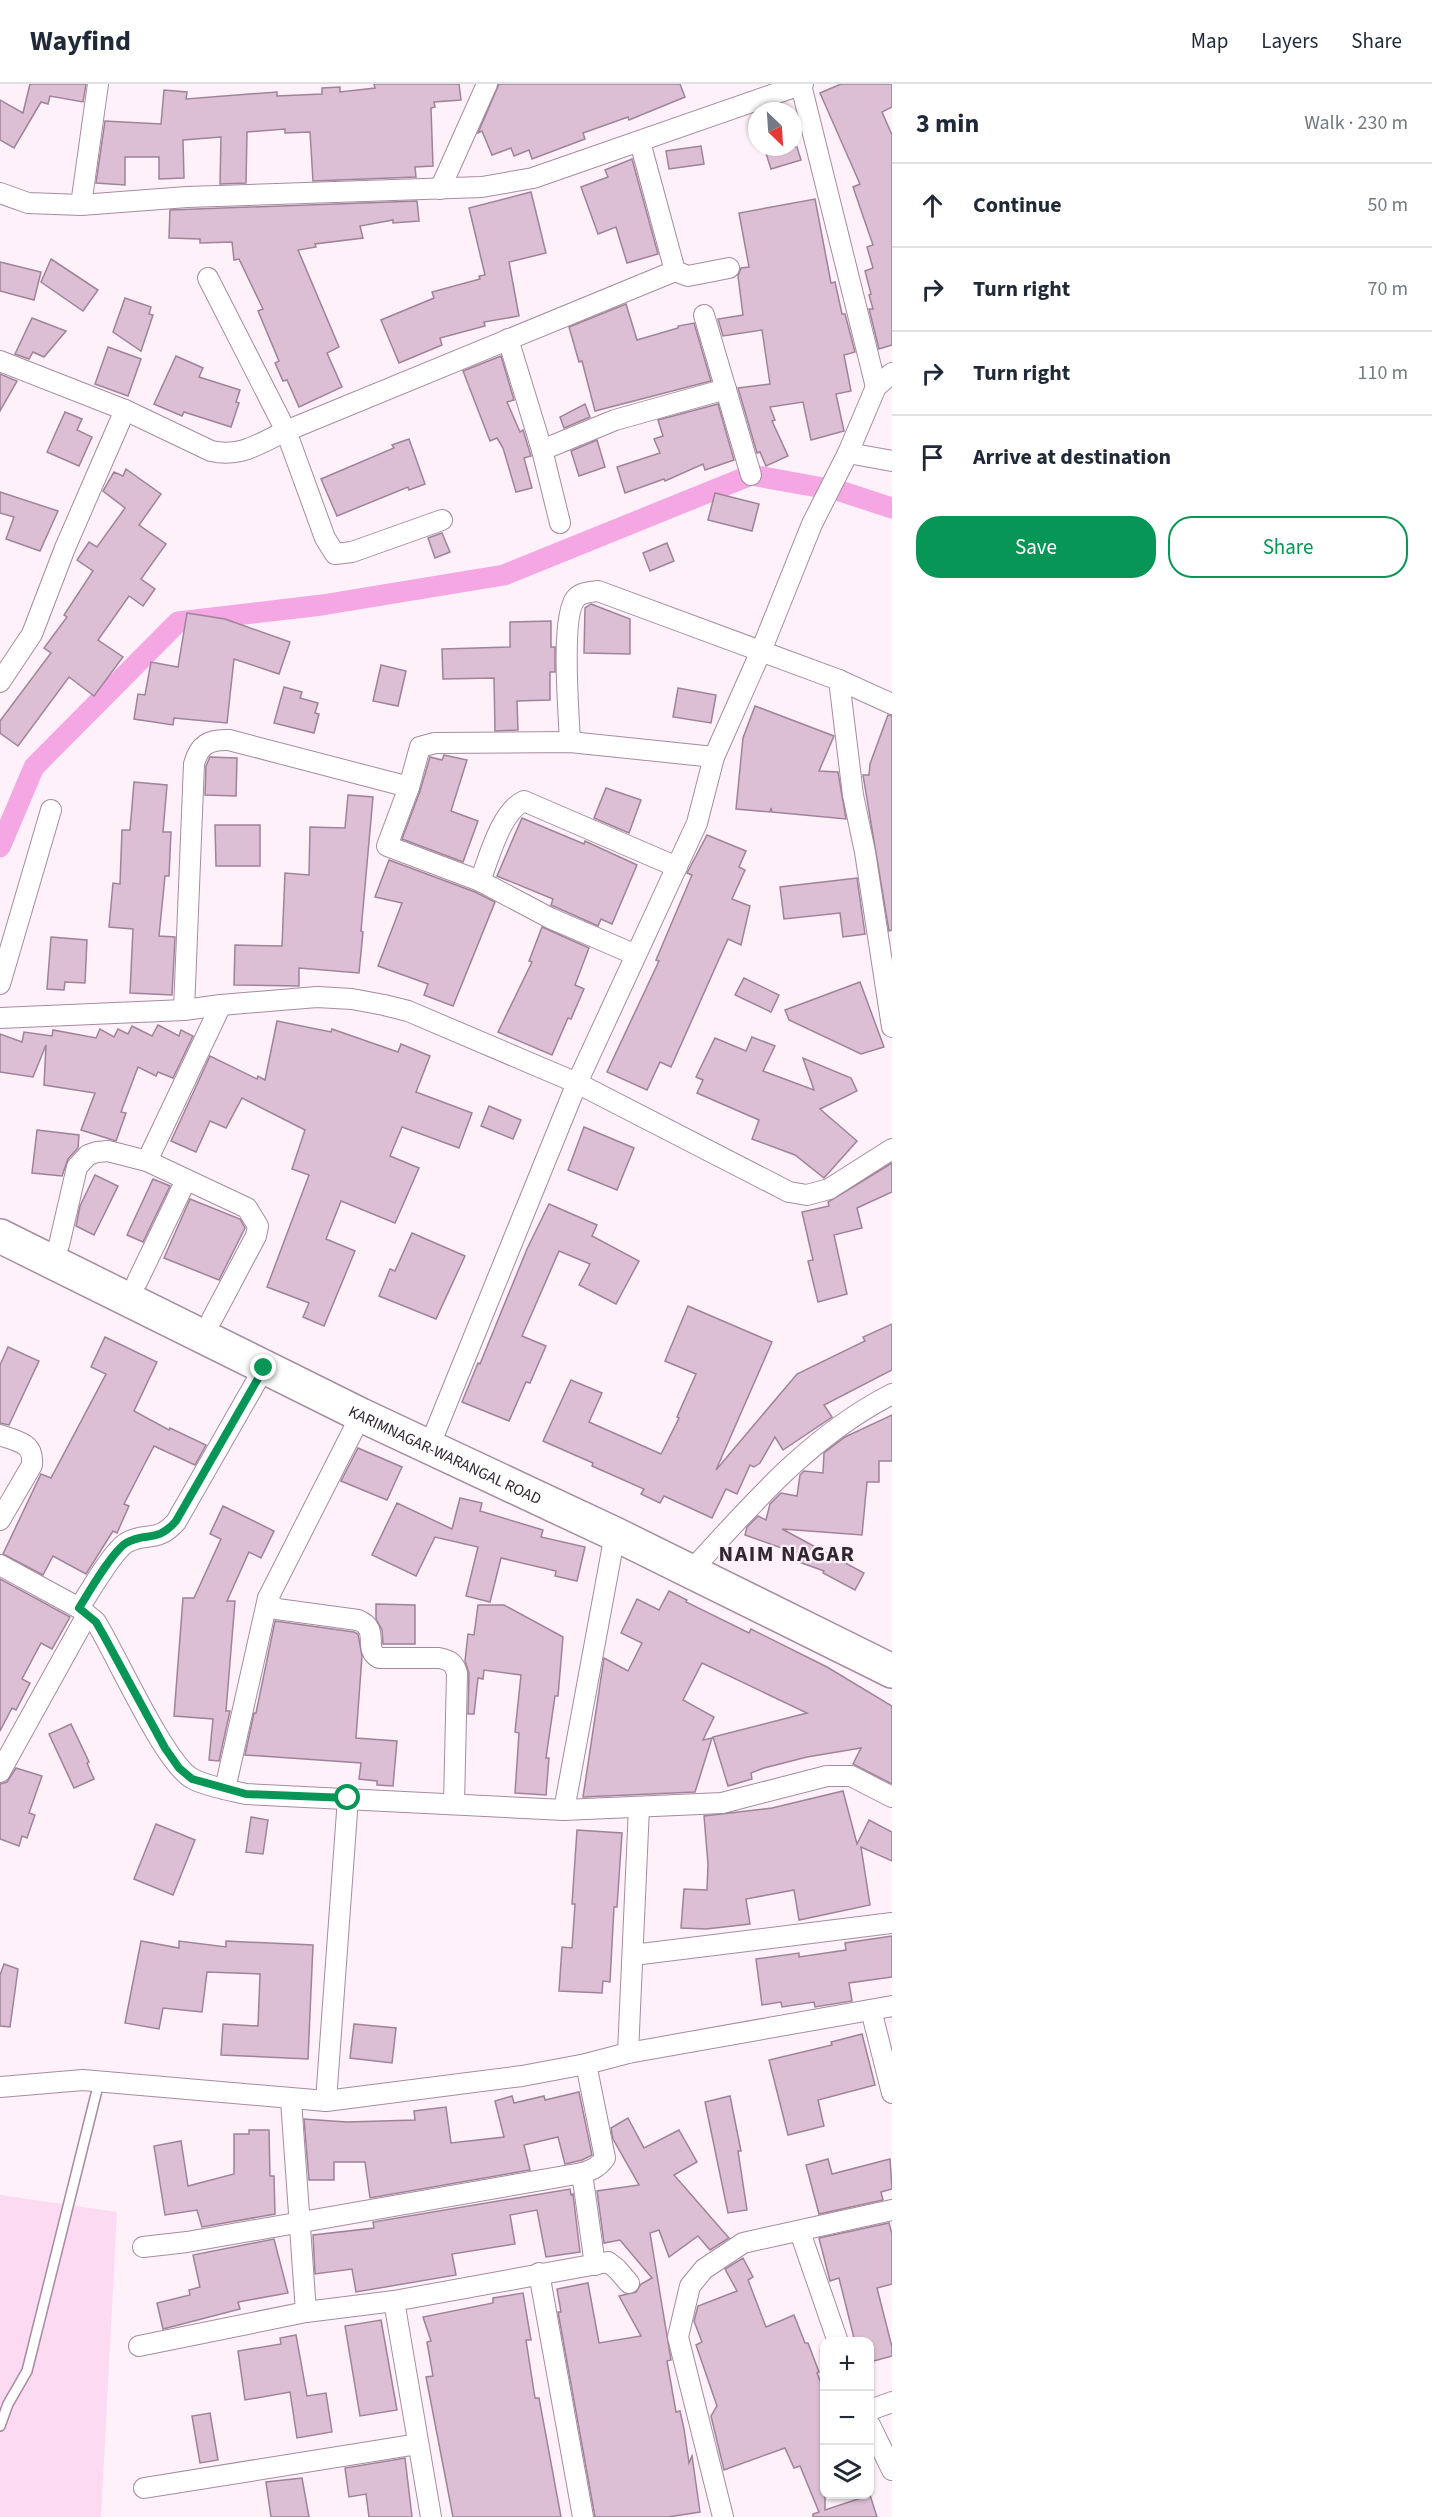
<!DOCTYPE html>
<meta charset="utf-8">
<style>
:root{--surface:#fff;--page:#f2f2f3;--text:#1f2937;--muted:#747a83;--line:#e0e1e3;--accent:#079656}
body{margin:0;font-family:"Source Sans 3",sans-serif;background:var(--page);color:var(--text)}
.controls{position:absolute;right:18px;bottom:18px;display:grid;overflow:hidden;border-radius:12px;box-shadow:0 2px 4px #0004}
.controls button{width:54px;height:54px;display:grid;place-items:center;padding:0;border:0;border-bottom:2px solid var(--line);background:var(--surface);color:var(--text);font:30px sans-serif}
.compass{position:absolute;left:748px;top:18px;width:54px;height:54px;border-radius:50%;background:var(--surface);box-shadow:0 2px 4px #0004;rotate:155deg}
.stop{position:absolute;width:18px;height:18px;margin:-14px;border:4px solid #079656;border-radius:50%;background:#fff}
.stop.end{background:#079656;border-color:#fff;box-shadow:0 2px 6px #0008}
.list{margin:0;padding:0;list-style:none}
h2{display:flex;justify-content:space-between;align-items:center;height:78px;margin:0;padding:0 24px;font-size:26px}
h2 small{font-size:20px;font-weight:400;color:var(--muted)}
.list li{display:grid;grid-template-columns:39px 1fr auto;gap:18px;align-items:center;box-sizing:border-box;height:84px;padding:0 24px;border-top:2px solid var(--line)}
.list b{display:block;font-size:22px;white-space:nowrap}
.list em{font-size:20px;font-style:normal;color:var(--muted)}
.actions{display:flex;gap:12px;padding:18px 24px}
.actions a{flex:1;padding:14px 0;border:2px solid var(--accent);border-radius:24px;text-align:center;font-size:21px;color:var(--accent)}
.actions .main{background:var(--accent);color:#fff}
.icon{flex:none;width:33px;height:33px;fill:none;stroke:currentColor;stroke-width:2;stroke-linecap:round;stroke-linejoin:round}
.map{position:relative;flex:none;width:892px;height:2433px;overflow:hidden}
header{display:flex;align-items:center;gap:36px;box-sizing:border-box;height:84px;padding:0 30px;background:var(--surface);border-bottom:2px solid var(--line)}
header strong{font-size:28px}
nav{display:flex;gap:33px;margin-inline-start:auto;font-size:21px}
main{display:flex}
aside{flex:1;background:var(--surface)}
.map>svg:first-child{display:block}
.green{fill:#fbdaf2}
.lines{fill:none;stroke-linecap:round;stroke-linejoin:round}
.canal{stroke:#f5a7e3;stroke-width:21}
.building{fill:#ddbfd5;stroke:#9f8398;stroke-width:1.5}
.lane-casing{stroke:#a78ba0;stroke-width:12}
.street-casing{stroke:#a78ba0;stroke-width:22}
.highway-casing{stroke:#a78ba0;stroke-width:36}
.lane{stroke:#fff;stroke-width:9}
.street{stroke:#fff;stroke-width:20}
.highway{stroke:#fff;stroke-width:33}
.route{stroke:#079656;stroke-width:8}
.labels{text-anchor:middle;stroke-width:4.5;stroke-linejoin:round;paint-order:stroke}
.street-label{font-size:16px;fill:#32272f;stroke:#fef1fa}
.district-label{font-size:22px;font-weight:bold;letter-spacing:1.5px;fill:#32272f;stroke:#fef1fa}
</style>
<header>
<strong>Wayfind</strong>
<nav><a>Map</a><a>Layers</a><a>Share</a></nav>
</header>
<main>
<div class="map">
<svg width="892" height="2433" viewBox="0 0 892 2433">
<rect width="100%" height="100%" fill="#fef1fa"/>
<polygon class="green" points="0,2111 117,2128 101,2433 0,2433"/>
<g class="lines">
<polyline class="canal" points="0,763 34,683 178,538 322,521 504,491 751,391 840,407 892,424"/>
</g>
<g class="building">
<polygon points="30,0 86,0 83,18 50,12 48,20 41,18 14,64 0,56 0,16 23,29"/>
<polygon points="374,0 459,0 461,16 434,18 435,23 431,24 433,82 415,83 416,93 313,97 310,48 285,49 285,45 247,48 246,99 220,100 221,53 183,56 184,94 159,95 159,73 125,73 125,101 96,99 105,37 161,40 164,6 187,8 186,15 277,8 277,12 322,10 322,4 340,3 340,8 375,4"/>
<polygon points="499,0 680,0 685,13 629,36 628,33 583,49 585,55 532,75 529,66 514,72 511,64 492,71 482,47 478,49"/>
<polygon points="841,0 892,0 892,23 882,28 892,51 892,261 879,265 869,225 873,225 869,211 871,210 865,187 873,184 867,163 873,161 853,103 860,100 820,9"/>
<polygon points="701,62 704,80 669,85 666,67"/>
<polygon points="764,63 797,63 801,76 771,85"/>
<polygon points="632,75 658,170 627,179 616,143 598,150 581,103 608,93 605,86"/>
<polygon points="531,108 546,169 509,178 519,232 484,238 485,242 440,254 442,261 399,279 381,236 434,214 432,208 480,195 479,192 485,191 469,124"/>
<polygon points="815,115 831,199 835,198 842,230 845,230 855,268 844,271 851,307 836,310 844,347 811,356 803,318 770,323 775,336 772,337 788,372 766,382 760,368 757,369 738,304 770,300 762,246 723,252 718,235 743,231 738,192 741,184 749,183 739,129"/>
<polygon points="417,117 419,137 393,139 393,136 360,142 363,154 315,160 316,163 298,166 339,263 327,269 342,303 299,323 287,296 283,297 275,279 279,277 258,227 263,225 239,175 234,176 232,158 200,159 200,155 169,154 170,126"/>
<polygon points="51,175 98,206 83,227 41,198"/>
<polygon points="0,178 41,188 34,216 0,207"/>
<polygon points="125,214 151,223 149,230 153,231 141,267 113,248"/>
<polygon points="626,220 637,256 678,244 678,242 694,239 711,297 595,327 582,277 579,278 569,243"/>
<polygon points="32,234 66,247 44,273 33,268 29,275 15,270"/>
<polygon points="108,263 141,275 128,312 95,300"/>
<polygon points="176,272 203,284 199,293 240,306 236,318 239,319 231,343 184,328 182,332 154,320"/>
<polygon points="501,272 514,316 507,318 520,348 523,346 531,372 524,374 532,404 516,408 503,364 497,354 490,357 463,287"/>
<polygon points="0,290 17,297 0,327"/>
<polygon points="585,320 590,333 564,344 560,333"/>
<polygon points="718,320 734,376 705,386 703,380 665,397 664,395 625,409 617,383 660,369 654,355 663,352 658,336"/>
<polygon points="65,328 82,335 77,346 92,353 79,382 47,368"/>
<polygon points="409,355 425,400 409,406 408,403 337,432 321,395 394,364 392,361"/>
<polygon points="597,356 605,383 579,392 571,367"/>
<polygon points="126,385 161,410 139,441 166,460 141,495 155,505 143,522 129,512 98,556 123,573 94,612 69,593 18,662 0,649 0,637 51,569 44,564 67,533 64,531 93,487 77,476 89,458 97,463 125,424 103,407 114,388 123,392"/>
<polygon points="0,408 58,427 40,467 6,455 14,433 0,429"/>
<polygon points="715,409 759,420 752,447 708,436"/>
<polygon points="442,449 450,468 435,474 428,454"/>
<polygon points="667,459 674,477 650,487 643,469"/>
<polygon points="591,520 630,535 630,570 584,569 585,524"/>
<polygon points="187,529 225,535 290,558 279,590 234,575 227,639 174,634 173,641 134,635 138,610 145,611 151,578 178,583"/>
<polygon points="551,537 551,563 555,563 555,588 550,588 550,616 517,617 518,646 495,647 494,594 443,595 442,565 510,563 510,538"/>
<polygon points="381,581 406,587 398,622 373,617"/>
<polygon points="284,603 302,608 300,614 318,619 315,629 319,630 314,649 274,639"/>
<polygon points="678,604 716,611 711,639 673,633"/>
<polygon points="755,622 834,652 819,687 838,688 846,735 772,728 771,724 770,728 736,725 743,654"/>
<polygon points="888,631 892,632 892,846 889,847 863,691 869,691 870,680"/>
<polygon points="444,671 467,676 451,727 478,737 463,778 402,755 420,707 430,673 442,676"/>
<polygon points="210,673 237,674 236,712 205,711 206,682"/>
<polygon points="134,698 167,701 163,748 171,748 169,792 165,792 159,852 175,853 172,911 130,909 133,845 109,843 113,799 120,800 122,746 130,746"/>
<polygon points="606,704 641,716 629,749 594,734"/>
<polygon points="348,711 373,713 361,847 363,848 359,889 299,884 299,902 234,901 235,861 282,862 285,789 309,791 310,743 345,744"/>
<polygon points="522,734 584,760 585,757 637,781 612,840 601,835 598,842 551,821 553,815 497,792"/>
<polygon points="215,741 260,741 260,782 216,782"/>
<polygon points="707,751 746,767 739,783 745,786 732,815 750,822 741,861 728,855 671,983 660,978 647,1006 607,988 659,877 656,876 692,791 687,789"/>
<polygon points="389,776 475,808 495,818 453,922 424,911 428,900 378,882 402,819 375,813"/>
<polygon points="857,794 865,850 843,853 840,829 784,835 780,803"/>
<polygon points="542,843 589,864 575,901 584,905 571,935 568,934 552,971 498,948 532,878 529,877"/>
<polygon points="51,853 87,856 85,899 65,898 64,906 47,905"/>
<polygon points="744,894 779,911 771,928 735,911"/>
<polygon points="860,898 884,963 861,970 789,936 785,926"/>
<polygon points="277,937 331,948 332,945 398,968 401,960 430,972 416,1008 472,1029 459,1064 402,1043 390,1072 419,1084 395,1139 341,1117 326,1155 355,1167 324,1242 303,1233 309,1219 267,1203 309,1091 292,1085 305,1046 242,1014 226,1044 210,1037 196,1068 171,1057 210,972 257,995 258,992 265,996"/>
<polygon points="158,941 179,952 181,946 193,952 173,994 158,988 156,992 138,983 121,1028 126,1029 116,1057 81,1046 95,1009 44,1001 46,961 33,993 0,988 0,950 22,958 24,948 52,952 53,946 96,954 100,945 114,953 118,945 128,950 132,942 152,952"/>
<polygon points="752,953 775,962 763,987 814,1006 803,974 851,994 857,1007 820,1025 857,1057 824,1094 795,1071 752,1055 759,1036 697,1009 703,996 696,993 715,954 746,967"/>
<polygon points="489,1022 521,1036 513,1055 481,1042"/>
<polygon points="584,1043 634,1064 617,1106 568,1086"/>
<polygon points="37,1046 79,1051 78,1064 68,1075 62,1092 32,1089"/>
<polygon points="892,1079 892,1108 857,1124 862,1144 834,1151 847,1210 818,1218 808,1177 813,1176 802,1128 829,1122 828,1118"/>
<polygon points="95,1091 118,1102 94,1151 76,1142 80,1122"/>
<polygon points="153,1095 170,1102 143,1158 127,1151"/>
<polygon points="190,1115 240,1135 245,1144 219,1196 164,1174"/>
<polygon points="549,1120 597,1141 592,1152 639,1177 616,1220 579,1201 590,1180 559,1167 522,1252 546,1262 530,1299 526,1298 509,1337 462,1318 478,1279 480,1280 527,1165"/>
<polygon points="412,1149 465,1172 436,1235 379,1212 390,1185 395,1187"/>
<polygon points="688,1222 772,1258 716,1386 797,1290 865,1257 863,1253 892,1240 892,1286 824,1321 832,1333 783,1366 775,1353 760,1379 754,1383 750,1381 737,1410 726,1405 712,1434 664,1412 660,1419 641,1410 644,1405 592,1382 593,1379 543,1357 571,1296 602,1309 589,1338 661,1370 679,1334 677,1333 696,1290 665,1277"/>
<polygon points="105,1253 157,1278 134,1327 169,1346 170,1344 206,1361 195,1381 154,1362 124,1420 129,1422 117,1449 113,1447 86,1490 53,1472 43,1491 3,1470 41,1390 51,1394 106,1290 91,1283"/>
<polygon points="8,1263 39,1277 9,1341 0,1339 0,1281"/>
<polygon points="892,1331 892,1377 879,1377 879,1398 867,1398 862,1451 782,1445 864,1489 855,1506 823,1489 824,1487 788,1474 790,1467 745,1451 747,1443 758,1432 766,1436 770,1420 781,1409 797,1412 800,1391 804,1387 823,1389 824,1369 845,1353"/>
<polygon points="358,1364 402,1383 387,1416 341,1397"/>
<polygon points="460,1414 482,1419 480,1427 543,1446 541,1453 585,1463 577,1497 555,1492 556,1487 501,1474 490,1518 466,1512 478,1463 435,1453 416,1492 372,1471 397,1419 452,1445"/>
<polygon points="223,1422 274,1447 261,1474 249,1468 227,1517 235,1517 226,1627 230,1627 219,1677 209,1676 213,1635 174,1632 183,1514 194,1514 221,1455 210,1450"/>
<polygon points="0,1495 70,1533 52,1565 41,1559 22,1595 30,1599 16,1626 12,1624 0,1647"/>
<polygon points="669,1507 687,1516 686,1518 749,1549 751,1545 827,1583 892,1622 892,1700 853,1680 861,1664 807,1673 764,1684 751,1689 752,1695 728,1702 713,1653 807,1629 702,1579 683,1616 714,1633 703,1656 712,1654 695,1708 583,1713 604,1574 628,1587 642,1559 621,1549 637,1515 659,1526"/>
<polygon points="376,1520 415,1521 415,1560 383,1560 382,1546 376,1535"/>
<polygon points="478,1521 504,1521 563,1553 558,1612 555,1612 546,1674 549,1674 546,1711 515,1709 519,1649 515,1648 521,1591 484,1586 483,1595 478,1594 474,1630 468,1630 469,1589 465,1577 468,1550 474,1551"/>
<polygon points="275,1537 354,1548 358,1550 362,1572 356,1654 397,1657 393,1702 377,1701 377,1697 359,1695 361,1679 245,1671 254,1629 256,1629"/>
<polygon points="71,1640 89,1678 87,1679 94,1695 74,1704 49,1650"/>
<polygon points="16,1684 42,1692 29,1729 35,1731 27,1754 22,1752 19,1762 0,1755 0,1700 7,1698"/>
<polygon points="843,1707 857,1760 869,1736 892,1748 892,1777 861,1763 870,1821 799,1836 794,1806 746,1815 750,1840 706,1845 681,1844 684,1805 707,1806 708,1780 704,1732 772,1724"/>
<polygon points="251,1733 268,1736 263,1770 246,1768"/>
<polygon points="156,1740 195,1756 173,1811 134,1795"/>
<polygon points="577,1746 622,1749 617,1823 614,1823 610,1898 603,1897 602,1909 559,1907 562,1863 572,1864 575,1820 572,1820"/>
<polygon points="892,1852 892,1893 849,1899 852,1917 815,1923 814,1918 782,1923 781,1918 762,1921 756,1875 799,1869 799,1873 846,1866 845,1859"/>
<polygon points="141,1857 179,1864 179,1857 226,1863 226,1857 313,1861 308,1975 221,1971 223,1940 258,1942 260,1890 207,1888 202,1928 163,1924 159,1945 125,1939"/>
<polygon points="4,1880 18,1885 10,1943 0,1942 0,1891"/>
<polygon points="354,1940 396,1944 392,1979 350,1974"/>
<polygon points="862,1950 875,2001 818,2016 824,2042 788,2051 769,1976 832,1961 831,1958"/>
<polygon points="579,2008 592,2071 582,2076 565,2080 558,2053 524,2061 530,2086 370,2114 365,2078 334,2078 334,2096 309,2096 304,2035 347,2038 415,2036 414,2027 446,2023 451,2059 504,2053 495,2017 512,2012 514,2019 544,2012 545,2016"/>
<polygon points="730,2012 741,2067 738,2067 747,2126 728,2129 705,2018"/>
<polygon points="628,2034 644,2064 679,2046 697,2078 674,2091 729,2154 710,2166 698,2152 669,2173 659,2146 650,2149 671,2276 667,2277 676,2328 680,2327 684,2345 689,2379 692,2372 700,2428 668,2433 595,2433 558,2228 561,2228 557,2205 588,2199 599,2259 641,2252 619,2212 636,2208 641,2200 652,2194 620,2156 604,2159 597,2107 639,2101 613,2055 611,2044"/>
<polygon points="249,2046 269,2046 270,2092 274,2092 275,2130 202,2143 197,2126 165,2131 154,2062 181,2057 188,2102 234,2090 234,2050 249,2050"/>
<polygon points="828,2075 832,2090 890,2075 892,2105 881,2108 883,2116 819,2130 806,2081"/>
<polygon points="570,2105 571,2111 573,2110 580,2168 546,2173 537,2126 510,2131 515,2160 452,2170 456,2191 356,2208 352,2185 315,2190 313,2151 374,2144 373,2138"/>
<polygon points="889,2139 892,2150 892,2200 877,2204 892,2263 892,2272 870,2278 870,2258 855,2258 839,2194 830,2197 819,2154"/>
<polygon points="274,2155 288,2209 238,2218 240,2225 163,2245 157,2219 190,2211 189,2206 200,2203 193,2171"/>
<polygon points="743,2174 753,2193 748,2196 766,2243 794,2231 805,2259 808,2259 819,2288 817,2289 825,2308 825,2426 870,2411 877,2433 813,2433 813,2430 819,2428 800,2382 794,2384 785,2364 724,2386 711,2332 717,2322 696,2261 702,2258 694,2237 698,2222 737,2207 725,2185"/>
<polygon points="523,2209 531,2256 526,2256 535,2314 539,2314 561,2433 453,2433 426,2293 433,2292 427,2258 431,2257 423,2233 493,2219 493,2214"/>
<polygon points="381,2236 397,2326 360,2332 345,2242"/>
<polygon points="296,2251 307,2312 326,2309 332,2348 297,2354 290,2308 245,2316 238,2267 281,2260 280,2254"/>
<polygon points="210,2329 218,2376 200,2379 192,2332"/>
<polygon points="405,2374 412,2433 369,2433 366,2410 349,2413 345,2384"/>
<polygon points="302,2394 309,2433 271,2433 266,2398"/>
</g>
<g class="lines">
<defs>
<polyline id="lane" points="0,2342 8,2320 27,2287 99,1998"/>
<g id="street">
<polyline points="801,1 876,303"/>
<polyline points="640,58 675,187 688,192 729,184"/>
<polyline points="440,105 487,0"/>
<polyline points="0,109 28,119 81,121 187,113 482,103 533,94 803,0"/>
<polyline points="81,121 98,0"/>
<polyline points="208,194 286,347 325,454 335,470 352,468 442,436"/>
<polyline points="704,231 751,391"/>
<polyline points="508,255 542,366 560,439"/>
<path d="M0,277L125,326L211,367C241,374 260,359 286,347L675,187"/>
<polyline points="542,366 615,336 726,305"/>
<polyline points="848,369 876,303 892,289"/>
<polyline points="839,596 853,711 865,768 892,943"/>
<polyline points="0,598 32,550 65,464 125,326"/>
<path d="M570,658C569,631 560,532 576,514C582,508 590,508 598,507L839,596L892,620"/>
<path d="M480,797C489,774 501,727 524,717L677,783"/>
<polyline points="636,871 550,834 480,797 387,762 409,703 420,663 435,659 570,658 714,673"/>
<polyline points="0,900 51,726"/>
<path d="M184,926L194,680C199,661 209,655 229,656L409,703"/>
<polyline points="0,934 184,926 221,921 317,913 352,915 384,921 408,927 577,999 789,1108 807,1111 829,1105 892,1065"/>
<polyline points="147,1077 221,921"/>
<polyline points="59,1161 77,1083 88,1071 97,1068 108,1067 147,1077 247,1124 258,1142 256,1152 212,1235"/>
<polyline points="137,1198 186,1096"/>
<path d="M361,1331L268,1514L270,1520L277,1525L358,1536C381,1545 362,1565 379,1574H439C450,1576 454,1579 457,1589L454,1720"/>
<path d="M0,1351C18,1358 34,1358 32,1381L0,1436"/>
<polyline points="429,1363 577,999 697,739 714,673 761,567 812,440 848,369 892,377"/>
<path d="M0,1481L79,1524L96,1538C116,1570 165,1681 193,1695C209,1703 229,1706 246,1710L564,1726L722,1719L827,1692H851L892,1713"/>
<path d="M691,1487C752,1420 810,1352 892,1310"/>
<path d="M79,1524C89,1509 112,1468 126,1459C146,1447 156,1460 176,1438L264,1284"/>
<polyline points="0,1688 87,1531"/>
<polyline points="225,1705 268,1514"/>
<polyline points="564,1726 615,1450"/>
<polyline points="633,1871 892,1839"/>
<polyline points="871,1926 892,2009"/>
<polyline points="628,1969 639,1723"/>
<polyline points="0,2003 83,1996 326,2017 522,1992 586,1980 628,1969 892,1922"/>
<polyline points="291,2016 306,2228"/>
<polyline points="326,2017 348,1714"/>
<polyline points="582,2089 595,2181"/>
<polyline points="800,2148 838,2258"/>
<path d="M143,2163L187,2158L582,2089C592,2086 599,2083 605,2074L586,1980"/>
<polyline points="539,2189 583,2433"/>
<polyline points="394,2217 431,2433"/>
<polyline points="139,2262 306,2228 394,2217 608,2178 617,2185 629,2199"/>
<polyline points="870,2326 892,2318"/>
<polyline points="870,2341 892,2386"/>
<polyline points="144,2404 418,2360"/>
<polyline points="723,2433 678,2253 690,2202 704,2185 743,2159 892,2126"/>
</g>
<g id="highway">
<path id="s1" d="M0,1152L361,1331L615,1450L892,1587"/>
</g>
</defs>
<use href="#lane" class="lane-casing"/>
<use href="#street" class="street-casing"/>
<use href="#highway" class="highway-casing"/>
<use href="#lane" class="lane"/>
<use href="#street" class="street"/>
<use href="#highway" class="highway"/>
</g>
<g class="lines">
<path class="route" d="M264,1284L176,1437C156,1460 146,1447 126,1459C112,1468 89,1508 79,1524L96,1538L104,1552L165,1664L179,1684L192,1695L246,1710L348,1714"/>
</g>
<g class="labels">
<g class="street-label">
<text dy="6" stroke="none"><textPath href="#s1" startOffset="496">KARIMNAGAR-WARANGAL ROAD</textPath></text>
</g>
<g class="district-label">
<text x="787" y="1477">NAIM NAGAR</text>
</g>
</g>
</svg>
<div class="controls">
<button>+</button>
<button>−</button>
<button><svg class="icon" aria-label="layers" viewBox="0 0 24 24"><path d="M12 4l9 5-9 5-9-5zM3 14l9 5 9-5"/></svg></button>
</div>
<svg class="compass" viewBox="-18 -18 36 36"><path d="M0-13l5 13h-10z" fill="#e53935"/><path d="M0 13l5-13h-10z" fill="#747a83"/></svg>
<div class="stop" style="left:348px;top:1714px"></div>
<div class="stop end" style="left:264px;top:1284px"></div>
</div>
<aside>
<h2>3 min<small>Walk · 230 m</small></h2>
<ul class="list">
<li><svg class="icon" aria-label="ahead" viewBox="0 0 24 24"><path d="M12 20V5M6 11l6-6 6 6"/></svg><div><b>Continue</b></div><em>50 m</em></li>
<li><svg class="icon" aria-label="right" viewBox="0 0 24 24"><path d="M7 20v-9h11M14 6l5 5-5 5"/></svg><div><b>Turn right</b></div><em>70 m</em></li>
<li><svg class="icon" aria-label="right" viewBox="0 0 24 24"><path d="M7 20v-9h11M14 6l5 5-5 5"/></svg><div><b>Turn right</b></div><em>110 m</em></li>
<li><svg class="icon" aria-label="arrive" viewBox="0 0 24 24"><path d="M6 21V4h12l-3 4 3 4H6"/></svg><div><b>Arrive at destination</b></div></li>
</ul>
<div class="actions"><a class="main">Save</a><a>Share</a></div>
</aside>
</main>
